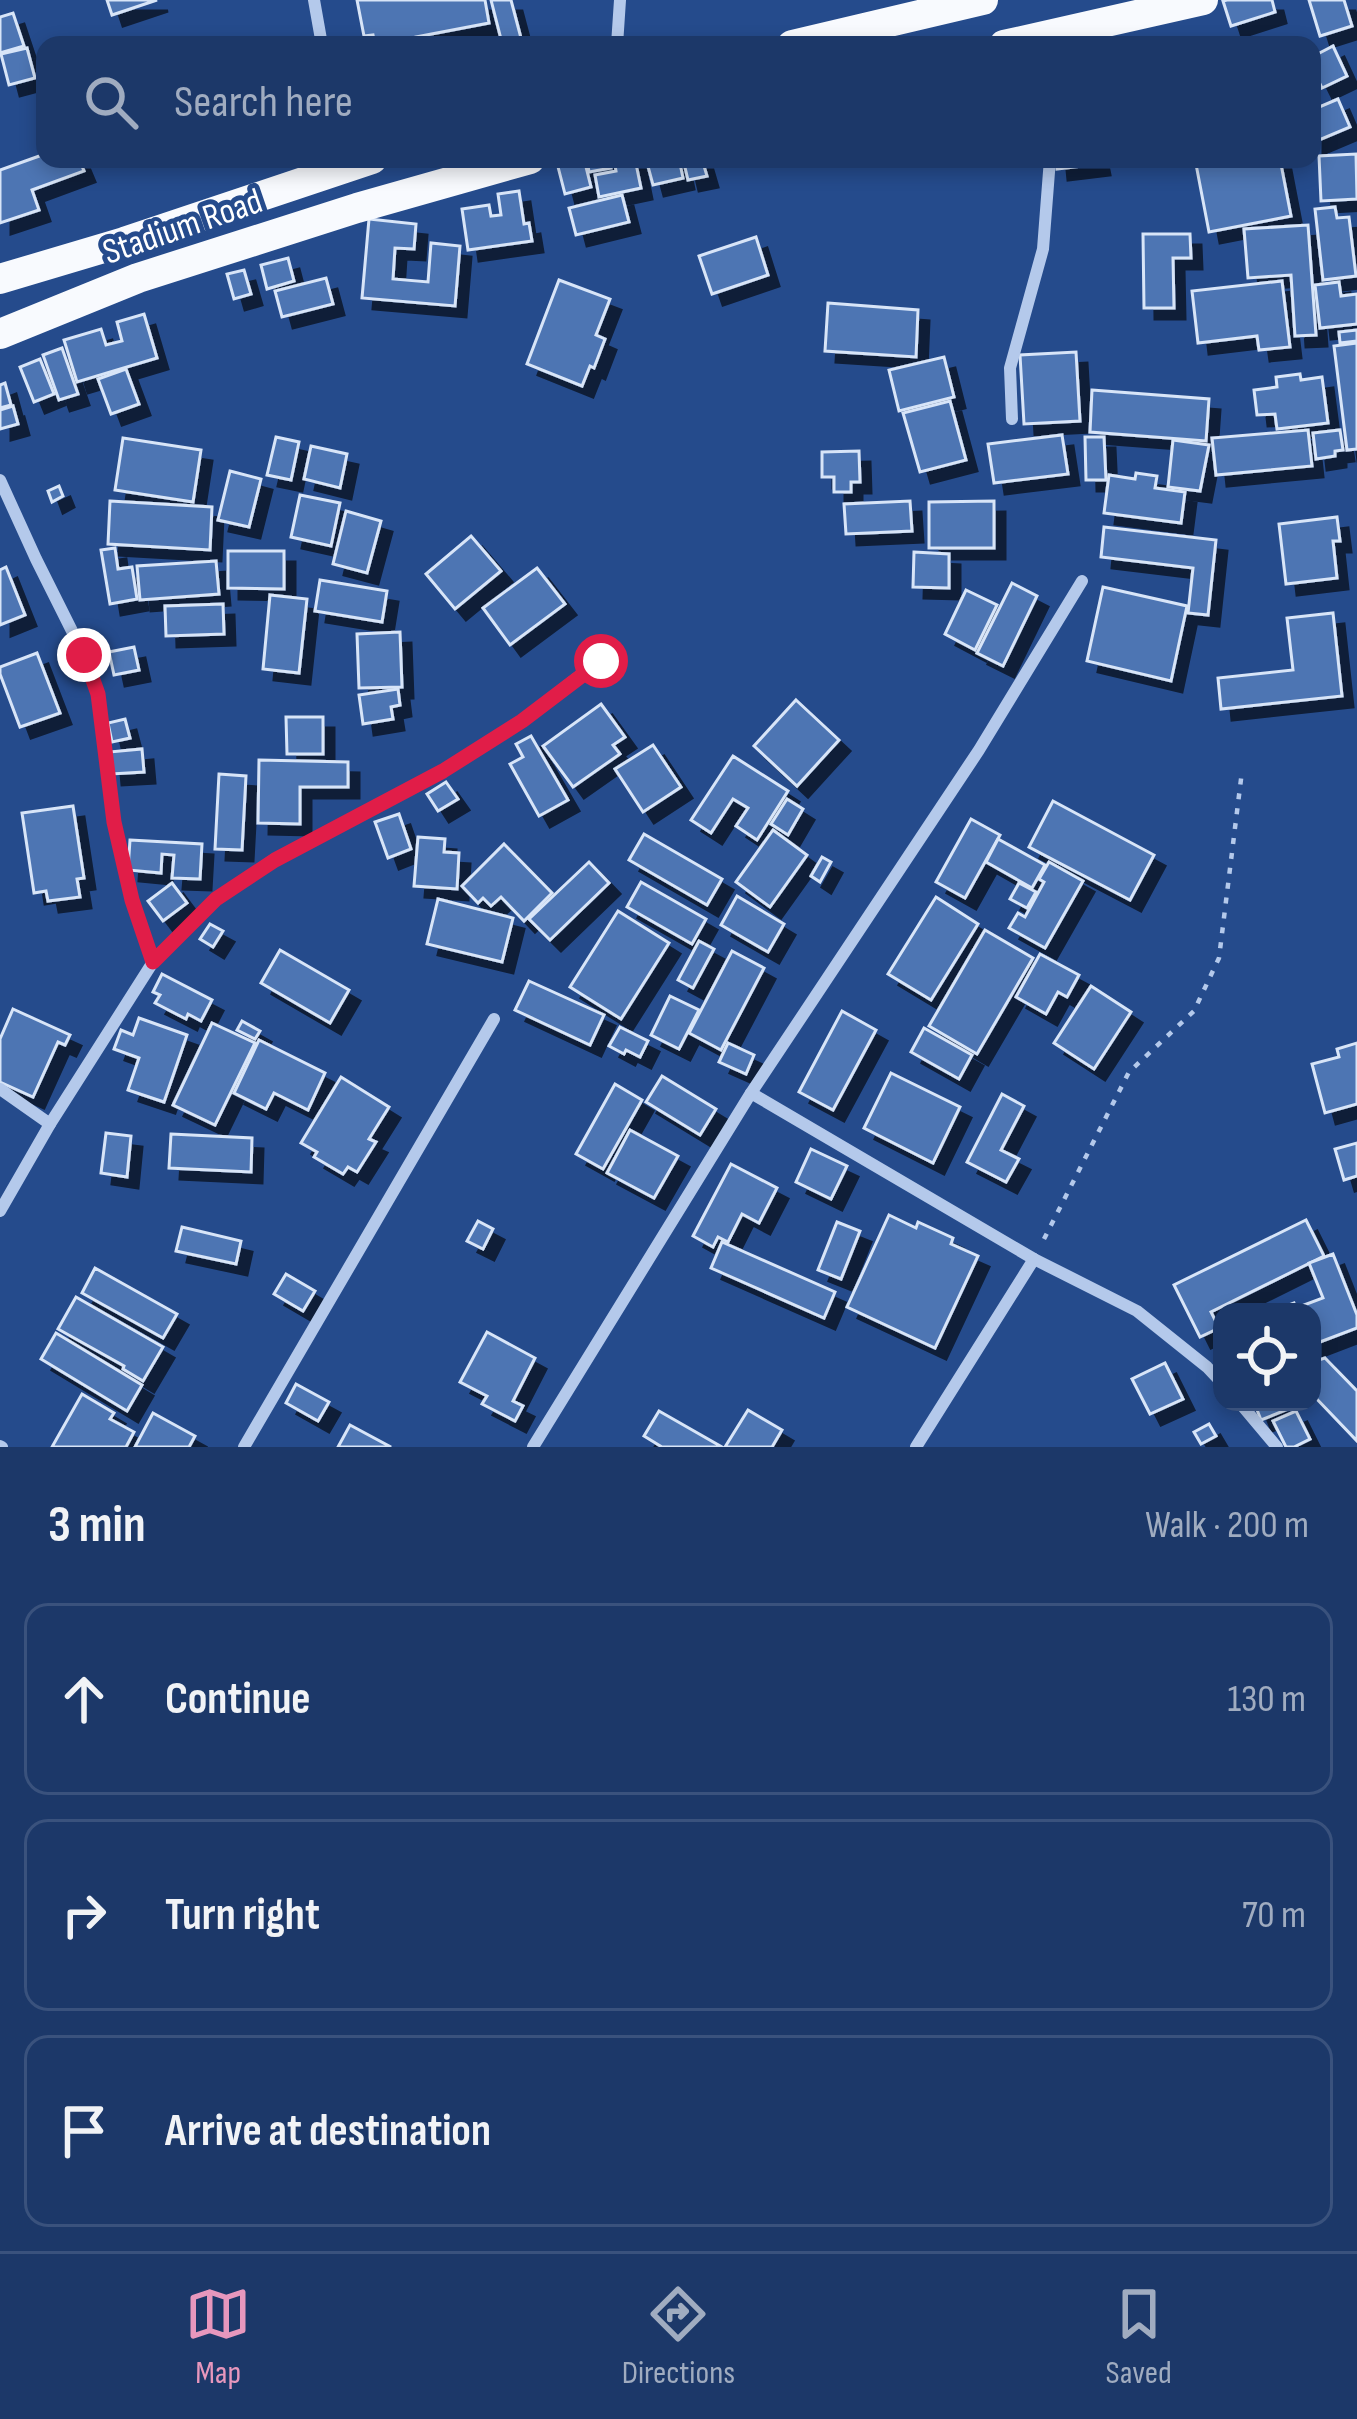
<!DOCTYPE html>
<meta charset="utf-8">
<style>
:root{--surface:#1c3869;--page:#294371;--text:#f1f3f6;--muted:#a0acc0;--line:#3a527d;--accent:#e797bd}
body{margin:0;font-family:"Sofia Sans Condensed",sans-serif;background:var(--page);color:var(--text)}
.controls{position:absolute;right:36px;bottom:36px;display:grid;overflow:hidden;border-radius:24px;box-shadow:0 6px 18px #0003}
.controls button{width:108px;height:108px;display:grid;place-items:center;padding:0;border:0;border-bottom:3px solid var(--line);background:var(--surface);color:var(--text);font:60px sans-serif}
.stop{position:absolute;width:36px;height:36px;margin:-27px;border:9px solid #e11d48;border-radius:50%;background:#fff}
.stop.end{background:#e11d48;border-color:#fff;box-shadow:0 3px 12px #0008}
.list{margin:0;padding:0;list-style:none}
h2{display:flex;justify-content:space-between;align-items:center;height:156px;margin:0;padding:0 48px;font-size:51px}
h2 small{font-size:39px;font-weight:400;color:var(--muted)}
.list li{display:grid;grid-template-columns:78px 1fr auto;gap:36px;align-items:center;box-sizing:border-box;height:192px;margin:0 24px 24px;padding:0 24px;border:3px solid var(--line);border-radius:24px}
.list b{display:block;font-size:45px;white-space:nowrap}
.list em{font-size:39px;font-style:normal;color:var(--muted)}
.icon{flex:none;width:66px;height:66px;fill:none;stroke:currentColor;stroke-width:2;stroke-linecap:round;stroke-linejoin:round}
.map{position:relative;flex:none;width:1357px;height:1447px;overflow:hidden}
.search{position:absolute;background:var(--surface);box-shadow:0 6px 18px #0003;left:36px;right:36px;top:36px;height:132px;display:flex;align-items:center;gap:30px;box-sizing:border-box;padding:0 42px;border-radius:24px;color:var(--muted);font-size:45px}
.sheet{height:804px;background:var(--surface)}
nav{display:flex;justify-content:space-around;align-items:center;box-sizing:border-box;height:168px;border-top:3px solid var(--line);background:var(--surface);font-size:33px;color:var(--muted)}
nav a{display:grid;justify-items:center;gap:6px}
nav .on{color:var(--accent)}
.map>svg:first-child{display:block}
.building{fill:#4d75b3;stroke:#d8e5f8;stroke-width:3;filter:url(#shadow)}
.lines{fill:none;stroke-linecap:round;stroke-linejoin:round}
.path{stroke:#b4c9eb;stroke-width:4.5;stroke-dasharray:6 9;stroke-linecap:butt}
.minor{stroke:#b4c9eb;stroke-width:12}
.primary{stroke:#f8fafe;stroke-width:30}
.route{stroke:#e11d48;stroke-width:15}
.labels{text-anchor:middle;stroke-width:10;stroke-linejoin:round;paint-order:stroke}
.street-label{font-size:36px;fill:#fff;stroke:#254b8c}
</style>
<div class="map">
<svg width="1357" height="1447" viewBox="0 0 1357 1447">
<defs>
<filter id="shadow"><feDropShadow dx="11" dy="11" stdDeviation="0" flood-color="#0009"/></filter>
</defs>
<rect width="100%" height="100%" fill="#254b8c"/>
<g class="building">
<polygon points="107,0 157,0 112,15"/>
<polygon points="357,0 485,0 489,23 416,37 417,43 375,45 373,35 364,36"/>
<polygon points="491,0 511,0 521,38 502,43"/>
<polygon points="1227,0 1272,0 1275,12 1231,26 1223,1"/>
<polygon points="1309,0 1344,0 1352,26 1320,36"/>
<polygon points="13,13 24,46 0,53 0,17"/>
<polygon points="1333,46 1347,76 1322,88 1312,68 1312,57"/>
<polygon points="27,48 35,78 9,85 1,54"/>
<polygon points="1338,99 1350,127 1312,143 1312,110"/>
<polygon points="45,154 45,159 79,159 84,171 32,190 39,210 0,223 0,170"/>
<polygon points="1356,154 1357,199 1321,201 1319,156"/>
<polygon points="556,159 584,159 591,187 565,194"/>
<polygon points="587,159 609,159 611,168 589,172"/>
<polygon points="614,159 635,159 641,188 599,197 595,175 616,171"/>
<polygon points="646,159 679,159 683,178 653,185"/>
<polygon points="683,159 702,159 707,176 688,180"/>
<polygon points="1056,159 1098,159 1099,164 1057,169"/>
<polygon points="1195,159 1280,159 1291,216 1209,232"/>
<polygon points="519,191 524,224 529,223 532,241 468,250 462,209 489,205 491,216 501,215 498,194"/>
<polygon points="622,195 629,222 576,235 569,208"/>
<polygon points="1335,207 1337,218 1349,217 1356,276 1323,280 1315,209"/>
<polygon points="369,219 416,224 414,249 395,248 393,279 428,282 431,243 460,246 455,306 362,298"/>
<polygon points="1308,225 1316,335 1295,336 1291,275 1248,278 1244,229"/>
<polygon points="1143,234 1190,234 1191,258 1173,258 1174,308 1144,308"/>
<polygon points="756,237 768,275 712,294 699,256"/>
<polygon points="288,258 294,281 267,289 261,265"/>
<polygon points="244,270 251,294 234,299 227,274"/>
<polygon points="326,278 333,304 282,317 275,291"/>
<polygon points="559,280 610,299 596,335 605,339 594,368 590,366 582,386 527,364"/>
<polygon points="1282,281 1290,347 1259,350 1257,336 1198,343 1192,291"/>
<polygon points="1339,282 1341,296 1357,294 1357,324 1320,328 1315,285"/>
<polygon points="828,303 918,310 916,357 825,351"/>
<polygon points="144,314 157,358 77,382 64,340 101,329 106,345 122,341 117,322"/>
<polygon points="1357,330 1357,341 1340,343 1339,332"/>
<polygon points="1357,343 1357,449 1347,450 1334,346"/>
<polygon points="62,348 78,394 59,400 43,355"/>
<polygon points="1076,352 1080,421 1024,424 1020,355"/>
<polygon points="944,357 954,397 899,411 889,370"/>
<polygon points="40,359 54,394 34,402 20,367"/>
<polygon points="126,369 139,404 111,414 98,379"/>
<polygon points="1300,374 1301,380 1322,377 1328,423 1277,429 1275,414 1257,415 1254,390 1277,387 1276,377"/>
<polygon points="5,383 11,405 0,408 0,385"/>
<polygon points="1092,390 1209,399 1206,441 1090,432"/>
<polygon points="950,401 966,460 920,472 903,413"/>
<polygon points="13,406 18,424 0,429 0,410"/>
<polygon points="1308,430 1312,466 1216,475 1212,438"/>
<polygon points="1340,430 1343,450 1335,451 1335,456 1316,459 1313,433"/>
<polygon points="1062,435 1068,474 994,483 988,444"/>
<polygon points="276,437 299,442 291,480 267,475"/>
<polygon points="1085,437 1104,437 1106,480 1086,480"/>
<polygon points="123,438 201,450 193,502 115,490"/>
<polygon points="1173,440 1209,445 1200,491 1168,487"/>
<polygon points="311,446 347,454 340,488 304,479"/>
<polygon points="859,451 860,482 851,482 851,492 834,492 834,477 822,477 822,452"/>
<polygon points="230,471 261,479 249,527 218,520"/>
<polygon points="1136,473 1157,476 1155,488 1185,492 1181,523 1104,513 1109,475 1135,479"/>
<polygon points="59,486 63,496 52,502 48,491"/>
<polygon points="300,495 340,503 331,546 291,537"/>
<polygon points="110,501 212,507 210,550 108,544"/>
<polygon points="910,501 912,531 846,534 844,504"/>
<polygon points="994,501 994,548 929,548 929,502"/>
<polygon points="346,511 381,521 367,573 333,564"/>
<polygon points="1337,517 1340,541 1333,541 1337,578 1286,584 1279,524"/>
<polygon points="1104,527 1216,540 1208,615 1188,613 1193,568 1101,557"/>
<polygon points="471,536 501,571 455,609 426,574"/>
<polygon points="115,548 118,569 132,567 137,599 110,604 101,550"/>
<polygon points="228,551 284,551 284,589 228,588"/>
<polygon points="914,552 949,554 949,588 913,587"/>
<polygon points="216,561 219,594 140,600 137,566"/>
<polygon points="6,567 25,615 0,625 0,570"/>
<polygon points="537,568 565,604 510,645 483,608"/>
<polygon points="320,580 387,591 382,622 315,611"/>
<polygon points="1012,583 1037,596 1003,666 977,653"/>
<polygon points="1103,587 1187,606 1171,681 1087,661"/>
<polygon points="966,590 997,605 975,650 945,634"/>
<polygon points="270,595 307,599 299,673 263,669"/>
<polygon points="223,604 224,634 166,636 165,606"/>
<polygon points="1333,613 1342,696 1221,709 1218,678 1293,670 1287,618"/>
<polygon points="400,632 402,687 359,688 357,634"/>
<polygon points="134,647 139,670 114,675 109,652"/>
<polygon points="37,653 60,713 20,727 0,674 0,667"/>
<polygon points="398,689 400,705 391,707 393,719 363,724 359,695"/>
<polygon points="796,700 839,740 797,786 754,746"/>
<polygon points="601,704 625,737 613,745 620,754 573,787 543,746"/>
<polygon points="286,717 323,717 323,754 287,754"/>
<polygon points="125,719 130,738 112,742 108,723"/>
<polygon points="531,736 568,800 539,816 510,764 523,757 516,744"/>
<polygon points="653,745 681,787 643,812 615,769"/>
<polygon points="142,749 144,772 111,774 109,752"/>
<polygon points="733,756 788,791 757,840 736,826 748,808 733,799 711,833 691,820"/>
<polygon points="259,760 348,762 348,787 300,787 300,824 258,823"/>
<polygon points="219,774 246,776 242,850 215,849"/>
<polygon points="446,782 458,799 438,811 427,794"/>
<polygon points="787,799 803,809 788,835 771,824"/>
<polygon points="1053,801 1154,855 1130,900 1029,847"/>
<polygon points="73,806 84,878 77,879 80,897 48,901 46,891 34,893 22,813"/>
<polygon points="399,814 411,849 388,858 375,822"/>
<polygon points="971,819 1000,835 965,898 936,882"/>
<polygon points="773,830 807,855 770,907 736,882"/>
<polygon points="644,834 722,879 707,905 629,860"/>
<polygon points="418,837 445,839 444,852 459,853 457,889 414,886"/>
<polygon points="998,839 1045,865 1032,888 986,862"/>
<polygon points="130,840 202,844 200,879 172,878 174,855 162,854 161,873 128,870"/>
<polygon points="504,844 552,893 524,921 501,897 491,906 483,898 478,903 462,886"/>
<polygon points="822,857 831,862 820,882 811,876"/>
<polygon points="589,862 609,883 550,940 529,919"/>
<polygon points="1049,862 1083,881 1045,948 1009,928 1018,913 1025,917 1044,882 1039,879"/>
<polygon points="641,882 706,919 692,944 627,907"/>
<polygon points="172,883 187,903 163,921 148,901"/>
<polygon points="1019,883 1036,892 1027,908 1010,899"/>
<polygon points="737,896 784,924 768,952 721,925"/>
<polygon points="936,897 978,924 931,1000 888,974"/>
<polygon points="438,899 513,918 502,962 427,944"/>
<polygon points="618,911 669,943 621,1019 570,987"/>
<polygon points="210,924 223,931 213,947 200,939"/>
<polygon points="985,930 1033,958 977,1054 929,1026"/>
<polygon points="699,941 714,949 693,988 678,980"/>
<polygon points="280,950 349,990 330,1023 261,983"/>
<polygon points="732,951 764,968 721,1050 689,1033"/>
<polygon points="1040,954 1079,975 1067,997 1058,992 1046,1014 1016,997"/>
<polygon points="162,974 212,1000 201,1021 188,1014 186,1019 155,1003 160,995 153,992"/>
<polygon points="529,981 604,1015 590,1045 515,1010"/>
<polygon points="1091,986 1131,1012 1094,1069 1054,1043"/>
<polygon points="670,996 699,1010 679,1049 651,1035"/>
<polygon points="13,1009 70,1035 65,1045 58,1042 33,1097 0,1082 0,1039"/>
<polygon points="842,1011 876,1030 833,1110 799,1092"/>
<polygon points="139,1018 187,1035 164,1102 128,1090 139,1058 114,1049 121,1030 133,1035"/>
<polygon points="242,1021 260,1031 255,1039 237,1030"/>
<polygon points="212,1023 255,1043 215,1125 173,1105"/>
<polygon points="620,1027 648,1041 640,1057 626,1050 624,1054 609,1046"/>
<polygon points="924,1028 972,1055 959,1079 911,1052"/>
<polygon points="259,1040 325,1073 308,1110 274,1093 266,1109 234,1093"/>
<polygon points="728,1043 754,1055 746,1074 719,1062"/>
<polygon points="1357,1043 1357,1104 1325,1113 1312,1064 1339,1057 1337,1049"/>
<polygon points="891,1073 960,1107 933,1163 864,1128"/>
<polygon points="662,1076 716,1109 700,1135 646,1102"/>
<polygon points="341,1077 389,1107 369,1139 376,1142 357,1172 348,1167 343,1174 314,1157 317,1152 301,1143"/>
<polygon points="615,1084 642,1100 603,1169 576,1154"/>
<polygon points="1002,1094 1024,1106 1001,1150 1019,1159 1006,1182 967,1162"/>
<polygon points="630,1130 678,1156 654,1198 607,1173"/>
<polygon points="106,1133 131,1136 127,1177 101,1173"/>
<polygon points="171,1134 252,1138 251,1172 169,1168"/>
<polygon points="1357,1143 1357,1176 1344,1180 1335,1149"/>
<polygon points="811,1149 847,1166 831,1199 796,1182"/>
<polygon points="731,1164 777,1188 759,1223 742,1214 728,1242 718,1237 713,1247 693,1236"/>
<polygon points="889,1215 916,1228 918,1222 953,1238 951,1244 978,1256 935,1348 847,1307"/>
<polygon points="1306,1220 1324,1256 1211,1312 1219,1328 1200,1337 1174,1285"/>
<polygon points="478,1221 493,1229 483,1249 467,1241"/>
<polygon points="837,1222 860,1231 841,1279 818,1270"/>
<polygon points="182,1227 241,1241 236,1264 176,1251"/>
<polygon points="722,1242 835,1292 824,1318 711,1268"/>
<polygon points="1333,1254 1357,1315 1357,1328 1312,1345 1312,1312 1271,1312 1294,1303 1296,1308 1323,1298 1309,1263"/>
<polygon points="95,1268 177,1314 163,1338 82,1293"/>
<polygon points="286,1274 315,1291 303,1311 274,1294"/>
<polygon points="76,1297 163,1347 143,1381 123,1369 124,1366 58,1329"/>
<polygon points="487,1332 535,1358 513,1401 523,1406 515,1421 482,1404 487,1396 460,1382"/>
<polygon points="56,1333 142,1385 127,1411 41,1359"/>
<polygon points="1325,1358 1357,1391 1357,1441 1312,1394 1312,1362"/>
<polygon points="1165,1363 1183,1399 1150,1414 1132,1379"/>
<polygon points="296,1384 329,1402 318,1421 286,1403"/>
<polygon points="82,1394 114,1413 110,1419 134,1432 126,1447 52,1447"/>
<polygon points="1254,1402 1283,1402 1286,1410 1261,1420"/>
<polygon points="748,1410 782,1430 772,1447 725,1447"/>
<polygon points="659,1411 722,1447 662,1447 644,1436"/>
<polygon points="1296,1411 1310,1439 1294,1447 1286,1447 1273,1421"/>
<polygon points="153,1413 195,1436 189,1447 135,1447"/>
<polygon points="1209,1424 1216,1436 1201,1444 1194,1432"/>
<polygon points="350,1425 391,1447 338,1447"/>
</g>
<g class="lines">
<polyline class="path" points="1044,1239 1129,1072 1194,1011 1219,958 1242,771"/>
<g class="minor">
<polyline points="314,0 322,45"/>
<polyline points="617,45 620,0"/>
<polyline points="1012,419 1010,368 1043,249 1050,159"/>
<polyline points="0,480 36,559 84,655 98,694 114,822 132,900 153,962"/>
<polyline points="0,1089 50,1124"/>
<polyline points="751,1093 1034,1259 1137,1311 1207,1367 1222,1383"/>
<polyline points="0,1211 50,1124 153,962 216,899 275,859 443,771 522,721 600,660"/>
<polyline points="1239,1402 1277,1447"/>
<polyline points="0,1446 2,1447"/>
<polyline points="244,1447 494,1019"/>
<polyline points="533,1447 751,1093 979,750 1082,581"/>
<polyline points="916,1447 1034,1259"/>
</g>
<g class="primary">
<polyline points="792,45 983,0"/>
<polyline points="1004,45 1203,0"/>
<polyline points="0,279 124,242 372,159"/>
<polyline points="0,334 138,278 357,208 530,159"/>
</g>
</g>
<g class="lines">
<polyline class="route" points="84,655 98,694 114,822 132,900 153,962 216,899 275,860 443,771 522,721 601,661"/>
</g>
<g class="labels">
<g class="street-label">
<text transform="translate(182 225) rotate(-19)" y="13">Stadium Road</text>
</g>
</g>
</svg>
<div class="controls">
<button><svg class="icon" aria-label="locate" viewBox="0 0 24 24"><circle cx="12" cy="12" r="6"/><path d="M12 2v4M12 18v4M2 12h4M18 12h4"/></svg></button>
</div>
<div class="stop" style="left:601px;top:661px"></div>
<div class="stop end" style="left:84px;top:655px"></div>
<div class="search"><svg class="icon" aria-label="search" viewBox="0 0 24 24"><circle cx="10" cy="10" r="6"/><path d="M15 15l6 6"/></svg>Search here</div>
</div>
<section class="sheet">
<h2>3 min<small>Walk · 200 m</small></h2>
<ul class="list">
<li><svg class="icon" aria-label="ahead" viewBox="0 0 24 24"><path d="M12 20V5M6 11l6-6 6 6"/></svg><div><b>Continue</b></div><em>130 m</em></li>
<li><svg class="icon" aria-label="right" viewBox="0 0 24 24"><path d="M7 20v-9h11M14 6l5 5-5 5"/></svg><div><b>Turn right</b></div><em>70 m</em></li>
<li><svg class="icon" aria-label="arrive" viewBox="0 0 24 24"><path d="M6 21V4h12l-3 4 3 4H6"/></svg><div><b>Arrive at destination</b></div></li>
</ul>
</section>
<nav>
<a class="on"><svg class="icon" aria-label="map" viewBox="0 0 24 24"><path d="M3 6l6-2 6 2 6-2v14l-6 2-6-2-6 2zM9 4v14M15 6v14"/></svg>Map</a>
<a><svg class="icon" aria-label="directions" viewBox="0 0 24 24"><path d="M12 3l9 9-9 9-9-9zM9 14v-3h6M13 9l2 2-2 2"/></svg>Directions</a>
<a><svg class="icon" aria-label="saved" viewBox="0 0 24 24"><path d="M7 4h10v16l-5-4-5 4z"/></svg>Saved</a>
</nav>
